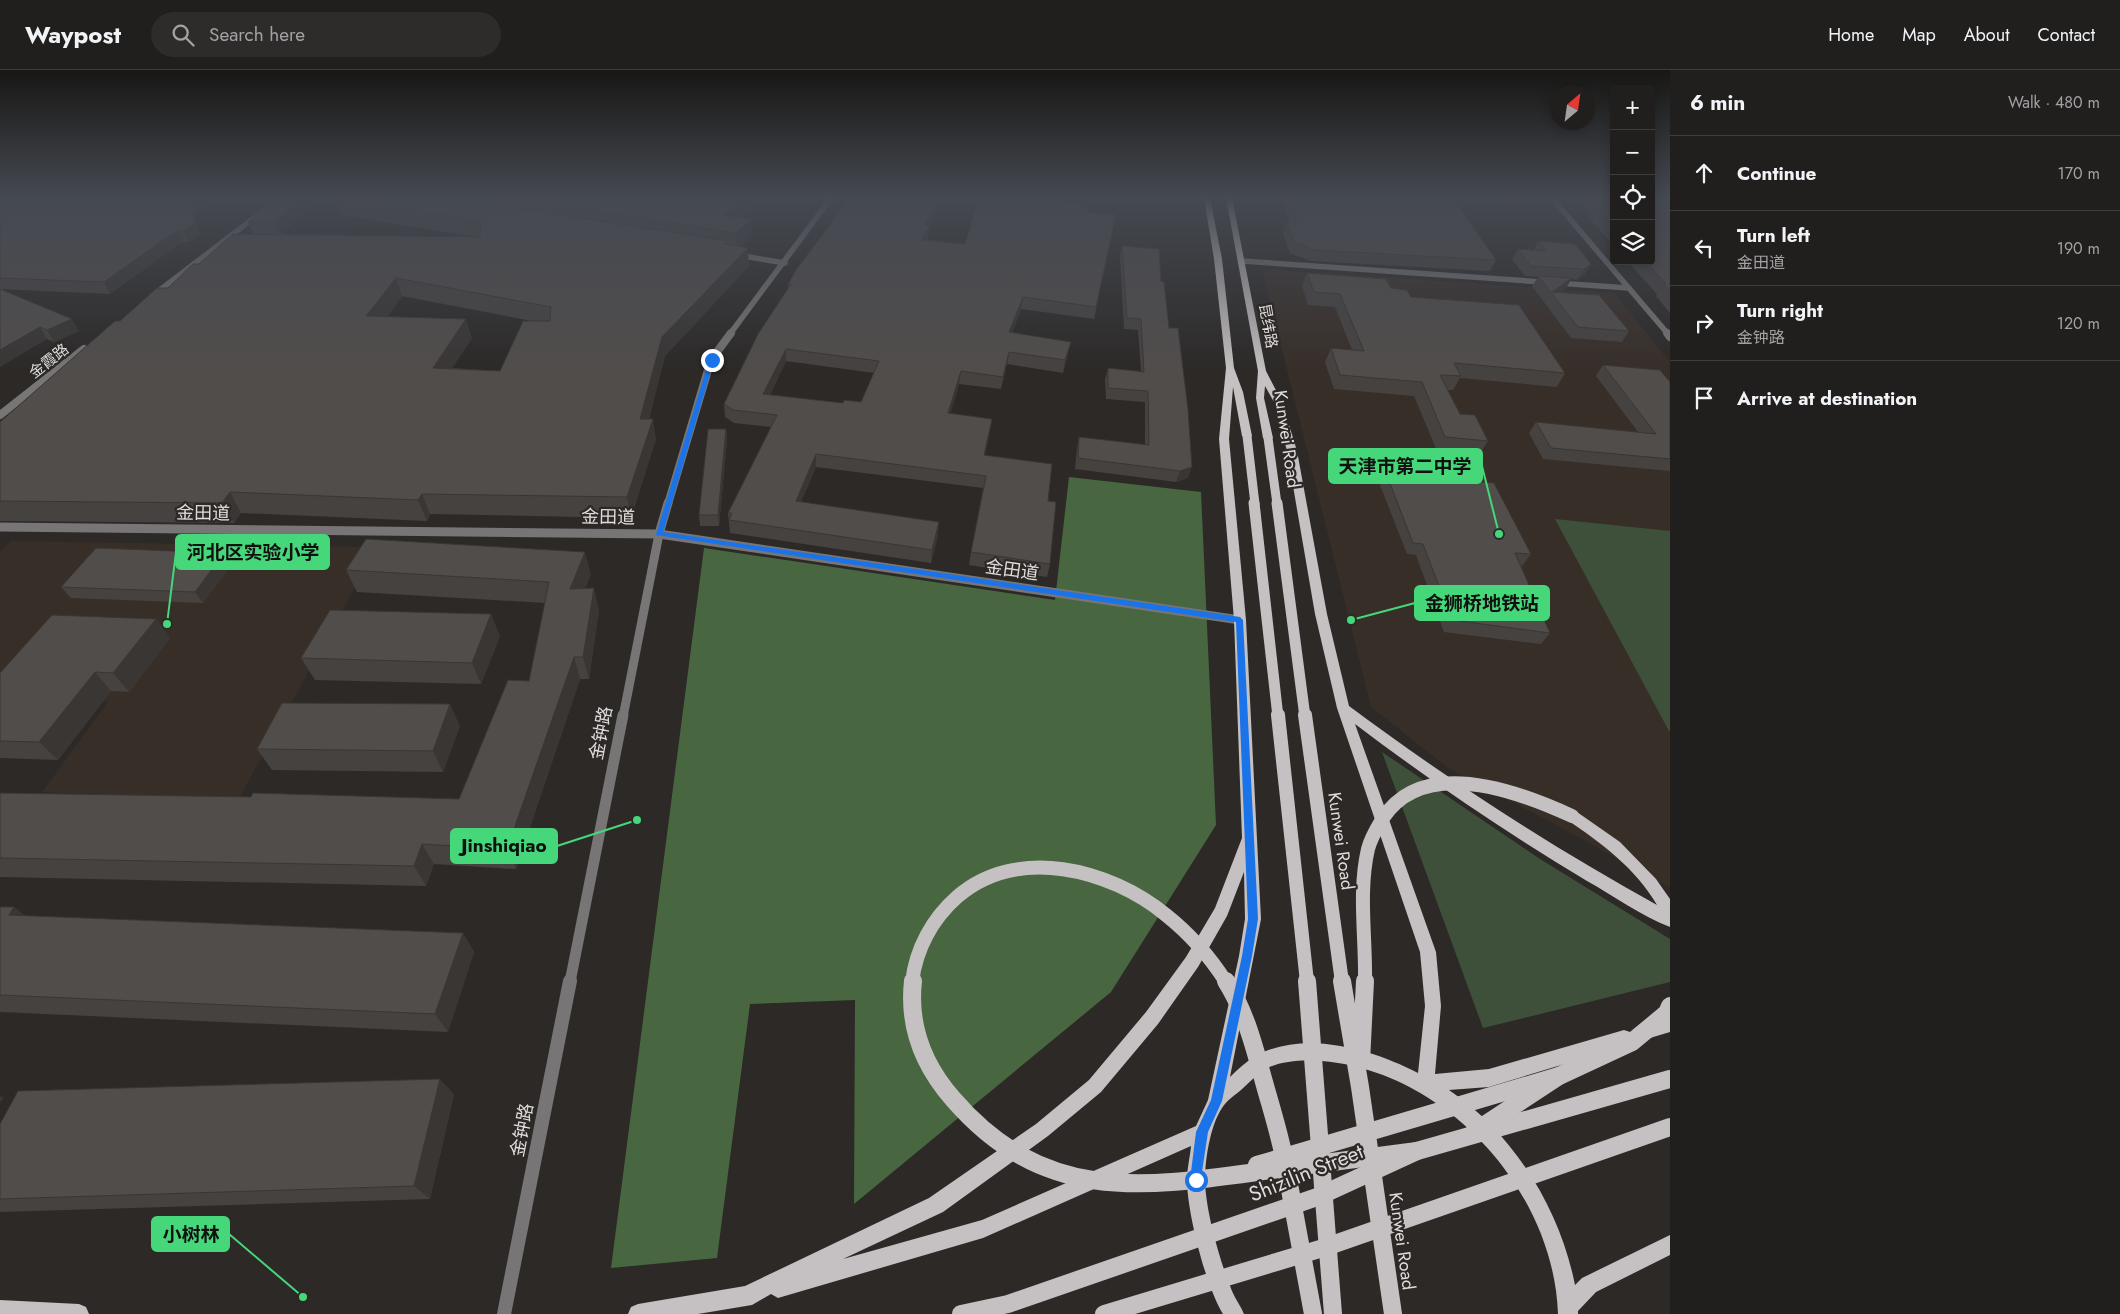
<!DOCTYPE html>
<meta charset="utf-8">
<style>
:root{--surface:#211f1d;--page:#2d2c2a;--text:#f1f3f6;--muted:#a2a2a4;--line:#3e3d3b}
body{margin:0;font-family:Jost,"Noto Sans SC",sans-serif;background:var(--page);color:var(--text)}
.controls{position:absolute;right:15px;top:15px;display:grid;overflow:hidden;border-radius:5px;box-shadow:0 2px 12px #0003}
.controls button{width:45px;height:45px;display:grid;place-items:center;padding:0;border:0;border-bottom:1px solid var(--line);background:var(--surface);color:var(--text);font:25px sans-serif}
.compass{position:absolute;left:1550px;top:15px;width:45px;height:45px;border-radius:50%;background:var(--surface);box-shadow:0 2px 12px #0003;rotate:29deg}
.stop{position:absolute;width:15px;height:15px;margin:-11px;border:4px solid #1a73e8;border-radius:50%;background:#fff}
.stop.end{background:#1a73e8;border-color:#fff;box-shadow:0 1px 5px #0008}
.list{margin:0;padding:0;list-style:none}
h2{display:flex;justify-content:space-between;align-items:center;height:65px;margin:0;padding:0 20px;font-size:21px}
h2 small{font-size:16px;font-weight:400;color:var(--muted)}
.list li{display:grid;grid-template-columns:32px 1fr auto;gap:15px;align-items:center;box-sizing:border-box;height:75px;padding:0 20px;border-top:1px solid var(--line)}
.list b{display:block;font-size:19px;white-space:nowrap}
.list p{margin:0;font-size:16px;white-space:nowrap;color:var(--muted)}
.list em{font-size:16px;font-style:normal;color:var(--muted)}
.icon{flex:none;width:28px;height:28px;fill:none;stroke:currentColor;stroke-width:2;stroke-linecap:round;stroke-linejoin:round}
.map{position:relative;flex:none;width:1670px;height:1244px;overflow:hidden}
header{display:flex;align-items:center;gap:30px;box-sizing:border-box;height:70px;padding:0 25px;background:var(--surface);border-bottom:1px solid var(--line)}
header strong{font-size:24px}
nav{display:flex;gap:28px;margin-inline-start:auto;font-size:18px}
.search{width:350px;height:45px;background:var(--page);display:flex;align-items:center;gap:12px;box-sizing:border-box;padding:0 18px;border-radius:28px;color:var(--muted);font-size:19px}
main{display:flex}
aside{flex:1;background:var(--surface)}
.map>svg:first-child{display:block}
.built{fill:#372e28}
.green{fill:#3e503a}
.forest{fill:#486740}
.lines{fill:none;stroke-linecap:round;stroke-linejoin:round}
.minor{stroke:#777575;stroke-width:5.5}
.tertiary-far4{stroke:#777575;stroke-width:5.5}
.tertiary-far3{stroke:#777575;stroke-width:8}
.tertiary-far2{stroke:#777575;stroke-width:9}
.tertiary-far1{stroke:#777575;stroke-width:11}
.tertiary{stroke:#777575;stroke-width:14}
.primary{fill:#c5c0c1;fill-rule:evenodd}
.primary-bridge-far3{stroke:#c5c0c1;stroke-width:9}
.primary-bridge-far2{stroke:#c5c0c1;stroke-width:11}
.primary-bridge-far1{stroke:#c5c0c1;stroke-width:14}
.primary-bridge{stroke:#c5c0c1;stroke-width:18}
.wall{fill:#464240;fill-rule:evenodd}
.shaded-wall{fill:#393634}
.building{fill:#514d4b;stroke:#393634;fill-rule:evenodd}
.route{fill:#1a73e8}
.labels{text-anchor:middle;stroke-width:4.5;stroke-linejoin:round;paint-order:stroke}
.far-street-label{font-size:15px;fill:#dfdcdb;stroke:#2c2927}
.street-label{font-size:18px;fill:#dfdcdb;stroke:#2c2927}
.near-street-label{font-size:21px;fill:#dfdcdb;stroke:#2c2927}
.leader{fill:none;stroke:#46d77a;stroke-width:2}
.callout-dot{fill:#46d77a;stroke:#2c2927;stroke-width:2}
.callout{fill:#46d77a;stroke:#46d77a;stroke-width:2}
.callout-label{font-size:19px;text-anchor:middle;font-weight:bold;fill:#111}
</style>
<header>
<strong>Waypost</strong>
<div class="search"><svg class="icon" aria-label="search" viewBox="0 0 24 24"><circle cx="10" cy="10" r="6"/><path d="M15 15l6 6"/></svg>Search here</div>
<nav><a>Home</a><a>Map</a><a>About</a><a>Contact</a></nav>
</header>
<main>
<div class="map">
<svg width="1670" height="1244" viewBox="0 0 1670 1244">
<rect width="100%" height="100%" fill="#2c2927"/>
<g class="built">
<polygon points="1262,199 1614,223 1670,292 1670,818 1564,759 1448,698 1371,637"/>
<polygon points="11,471 377,477 236,734 42,722 108,632 0,626 0,482"/>
</g>
<g class="green">
<polygon points="1555,449 1670,461 1670,661 1669,661"/>
<polygon points="1382,682 1540,789 1670,869 1670,912 1483,958"/>
</g>
<polygon class="forest" points="1069,407 1201,422 1216,755 1111,922 854,1134 855,930 750,934 717,1188 611,1198 704,478 1055,530"/>
<g class="lines">
<polyline class="minor" points="1242,191 1629,218"/>
<g class="tertiary-far4">
<polyline points="1552,128 1668,264"/>
<polyline points="737,185 785,193"/>
<polyline points="152,226 280,128"/>
<polyline points="730,264 831,128"/>
</g>
<g class="tertiary-far3">
<polyline points="1667,263 1670,267"/>
<polyline points="0,345 84,279"/>
<polyline points="668,434 711,290 731,263"/>
</g>
<g class="tertiary-far2">
<polyline points="0,457 659,464 1240,550"/>
<polyline points="623,647 659,464 668,433"/>
</g>
<polyline class="tertiary-far1" points="570,912 623,645"/>
<polyline class="tertiary" points="504,1244 570,911"/>
<g class="primary">
<path d="M1204,128H1210L1222,189L1234,298L1243,322L1252,366L1247,369L1242,366L1233,317L1229,369L1246,550L1261,849L1230,1007C1238,999 1247,991 1257,985C1306,960 1372,979 1418,1003L1425,936L1420,882L1337,638L1315,544L1287,381L1274,332L1265,316L1264,328L1273,368L1268,371L1263,368L1256,328L1258,301L1226,128H1232L1266,301L1282,332L1297,381L1327,544L1349,636C1447,709 1550,776 1657,835C1636,799 1602,773 1567,750L1565,746L1567,742L1572,740L1577,742L1620,772L1656,809L1670,829V857C1641,846 1614,826 1587,811C1507,763 1429,710 1355,654L1436,882L1441,936L1435,1004L1489,999L1624,960L1630,962L1632,968L1630,974L1624,976L1489,1017L1449,1020C1514,1064 1560,1139 1575,1215L1582,1208L1670,1165V1185L1596,1222L1578,1241V1244H1558C1554,1129 1461,1019 1349,995C1325,990 1291,987 1267,998C1258,1003 1249,1013 1241,1020C1235,1025 1226,1031 1222,1038C1210,1056 1205,1090 1205,1111C1206,1143 1220,1191 1232,1221C1235,1229 1241,1236 1244,1244H1223C1206,1217 1187,1142 1187,1110C1187,1099 1190,1087 1191,1076L983,1168L778,1228L771,1224L752,1235L698,1244H628L631,1237L638,1234L745,1216L929,1128L1036,1054L1089,1010L1146,942L1186,887L1215,838L1242,768L1234,550L1219,369L1226,298L1214,189ZM1244,802L1245,849L1239,886L1208,1030L1196,1056L982,1150L843,1189L943,1142L1048,1066L1101,1022L1158,954L1198,897L1227,846Z"/>
<polygon points="1670,946 1670,962 1650,968 1644,966 1642,960 1644,954"/>
<polygon points="0,1230 79,1234 86,1237 89,1244 0,1244"/>
</g>
<g class="primary-bridge-far3">
<polyline points="1247,366 1255,434"/>
<polyline points="1268,368 1277,434"/>
</g>
<g class="primary-bridge-far2">
<polyline points="1254,433 1278,647"/>
<polyline points="1277,433 1305,647"/>
</g>
<g class="primary-bridge-far1">
<polyline points="1278,645 1307,912"/>
<polyline points="1305,645 1342,912"/>
<path d="M912,912C916,879 932,849 957,827C1017,775 1110,799 1166,845C1190,864 1210,887 1226,912"/>
<path d="M1365,912C1366,868 1358,822 1368,779C1371,767 1377,758 1383,748C1424,686 1518,721 1572,746"/>
</g>
<g class="primary-bridge">
<path d="M913,911C908,956 924,996 953,1029C1050,1141 1157,1115 1286,1098"/>
<path d="M1226,911C1246,943 1254,976 1264,1012C1272,1041 1281,1068 1286,1098"/>
<polyline points="1307,911 1333,1244"/>
<polyline points="1342,911 1360,1017 1393,1244"/>
<polyline points="1361,992 1365,911"/>
<polyline points="1474,1062 1559,1006 1632,972 1667,943 1670,936"/>
<polyline points="1257,1095 1559,1006"/>
<polyline points="1286,1098 1313,1244"/>
<polyline points="1286,1098 1417,1081"/>
<polyline points="961,1244 1008,1234 1317,1127 1417,1081 1670,1009"/>
<polyline points="1104,1244 1323,1178 1670,1057"/>
</g>
</g>
<g class="wall">
<polygon points="0,128 228,128 194,142 200,164 189,172 182,172 110,224 0,219"/>
<path d="M336,128H761L741,148L752,166L741,177L749,196L665,286L649,349L656,369L631,448L430,444L427,451L241,443L234,453L0,451V352L120,251L168,218L199,194L253,164L248,152L318,129L282,164L476,167L342,145ZM402,226L532,251L500,301L452,298L472,268L387,247Z"/>
<path d="M880,128H945L929,157L928,168L927,170L965,174L1020,128V130L1087,142L1116,145L1094,249L1021,239L1012,263L1068,284L1063,303L1007,294L1001,319L959,314L950,344L992,349L990,361L985,385L1048,431L1050,494L1047,507L969,495L971,482L983,418L816,397L801,432L938,465L931,493L730,463L728,443L771,357L734,353L725,347L724,334L788,218V214ZM786,291L874,303L861,332L843,333L770,325Z"/>
<polygon points="1282,128 1518,128 1515,134 1454,130 1496,190 1490,201 1311,191 1290,183 1283,164 1286,153 1290,153"/>
<polygon points="1575,128 1614,128 1614,176 1588,147 1590,144"/>
<polygon points="1670,128 1670,243 1656,226 1657,224 1627,191 1651,191"/>
<polygon points="1538,171 1591,194 1585,204 1577,210 1571,209 1566,218 1560,222 1629,261 1622,272 1571,268 1532,216 1538,207 1525,206 1512,189 1518,179 1534,180"/>
<polygon points="1122,176 1161,211 1188,408 1176,412 1075,399 1077,378 1079,367 1145,375 1145,332 1106,329 1105,309 1108,298 1141,301 1138,260 1124,259 1120,186"/>
<polygon points="1307,203 1391,218 1411,227 1565,303 1557,317 1460,308 1453,320 1448,320 1460,344 1488,371 1479,385 1437,381 1414,326 1334,319 1325,292 1331,278 1352,280 1335,237 1308,235 1302,216"/>
<polygon points="0,219 79,261 54,272 47,269"/>
<polygon points="1603,295 1670,312 1670,401 1543,389 1529,363 1536,352 1638,362 1596,306"/>
<polygon points="726,359 727,370 719,456 700,456 699,445"/>
<polygon points="1386,403 1531,484 1522,496 1521,496 1550,563 1541,574 1444,562 1416,485 1407,484 1380,415"/>
<polygon points="224,483 232,494 203,533 71,528 61,517"/>
<polygon points="346,500 591,504 585,518 599,540 589,609 580,609 516,799 434,794 426,816 0,807 0,723 251,727 459,729 529,611 545,533 357,522"/>
<polygon points="156,549 170,568 129,622 111,621 58,690 0,688 0,603"/>
<polygon points="500,566 481,614 315,610 301,588"/>
<polygon points="460,656 443,702 272,700 257,679"/>
<polygon points="0,837 14,837 25,846 463,863 474,882 448,962 0,942"/>
<polygon points="454,1024 430,1129 0,1142 0,1054"/>
</g>
<g class="shaded-wall">
<polygon points="196,128 228,128 194,142 200,164 189,172 184,161 189,131"/>
<polygon points="301,128 318,128 318,129 281,165 275,152"/>
<polygon points="742,128 761,128 725,162 724,145"/>
<polygon points="940,128 945,128 928,159 929,157 928,168 920,181 921,170 924,156"/>
<polygon points="751,149 752,166 738,181 736,163"/>
<polygon points="176,161 182,172 110,224 104,212"/>
<polygon points="748,178 749,196 665,286 644,369 640,349 662,267"/>
<polygon points="1591,194 1585,204 1577,210 1584,199"/>
<polygon points="396,208 402,226 374,265 366,246"/>
<polygon points="1572,208 1566,218 1554,226 1552,222"/>
<polygon points="1023,227 1021,239 1008,275 1009,262"/>
<polygon points="72,249 79,261 54,272 47,260"/>
<polygon points="466,249 472,268 440,317 433,298"/>
<polygon points="40,257 47,269 0,297 0,280"/>
<polygon points="1071,272 1068,284 1063,303 1065,290"/>
<polygon points="786,279 786,291 764,336 763,324"/>
<polygon points="1009,282 1007,294 1001,319 1003,307"/>
<polygon points="961,301 959,314 947,356 948,343"/>
<polygon points="653,349 656,369 631,448 627,427"/>
<polygon points="992,349 990,361 982,398 984,385"/>
<polygon points="726,359 727,370 719,456 718,445"/>
<polygon points="816,384 816,397 796,444 796,431"/>
<polygon points="1192,397 1188,408 1176,412 1180,401"/>
<polygon points="230,422 241,443 234,453 222,433"/>
<polygon points="422,424 430,444 427,451 418,430"/>
<polygon points="939,452 938,465 931,493 932,480"/>
<polygon points="585,482 591,504 576,541 570,519"/>
<polygon points="224,483 232,494 203,533 195,522"/>
<polygon points="594,518 599,540 589,609 583,587"/>
<polygon points="491,544 500,566 481,614 472,593"/>
<polygon points="156,549 170,568 129,622 113,603"/>
<polygon points="574,587 580,609 516,799 507,779"/>
<polygon points="95,602 111,621 58,690 39,672"/>
<polygon points="450,634 460,656 443,702 433,681"/>
<polygon points="422,774 434,794 426,816 414,796"/>
<polygon points="14,837 40,857 9,845"/>
<polygon points="463,863 474,882 448,962 435,944"/>
<polygon points="440,1009 454,1024 430,1129 414,1116"/>
<polygon points="0,1026 4,1028 0,1033"/>
</g>
<g class="building">
<polygon points="0,128 196,128 189,131 195,153 184,161 176,161 104,212 0,208"/>
<polygon points="274,128 301,128 275,152 248,152"/>
<path d="M339,128H455L728,171L724,174L748,178L662,267L640,349H653L627,427L422,424L418,430L230,422L222,433L0,431V352L115,251H120L157,218H168L193,194H199L233,164L480,167L481,151ZM396,208L551,237L550,251H523L500,301L433,298L466,249L366,246Z"/>
<polygon points="515,128 742,128 724,145 751,149 736,163"/>
<path d="M850,128H866L879,130L880,128H940L924,156L929,157L921,170L965,174L979,128H1020L1019,129L1087,135V142L1116,145L1096,237L1023,227L1009,262L1071,272L1065,290L1009,282L1003,307L961,301L948,343L992,349L984,385L1052,394L1048,431L1056,432L1050,494L971,482L986,406L816,384L796,431L939,452L932,480L729,450L732,443H728L777,345L733,340L724,334L758,264L791,214H788L796,200ZM786,279L879,291L861,332L844,330L843,333L763,324Z"/>
<polygon points="1289,128 1453,128 1496,190 1315,180 1294,172 1286,153 1297,153"/>
<polygon points="1591,128 1614,128 1614,157 1595,136 1599,136"/>
<polygon points="1651,128 1670,128 1670,221 1663,214 1666,214 1645,191 1651,191"/>
<polygon points="1538,171 1575,174 1591,194 1584,199 1531,196 1518,179 1546,181"/>
<polygon points="1122,176 1159,179 1161,211 1164,212 1169,258 1178,258 1188,339 1192,397 1180,401 1078,388 1079,367 1149,375 1148,321 1108,318 1108,298 1144,302 1141,249 1127,248"/>
<polygon points="1307,203 1386,209 1391,218 1407,220 1411,227 1519,235 1565,303 1454,293 1461,306 1440,305 1460,344 1475,345 1488,371 1445,367 1422,312 1340,305 1331,278 1364,281 1340,224 1314,222"/>
<polygon points="1538,206 1572,208 1552,222 1599,225 1629,261 1578,257"/>
<polygon points="0,219 72,249 47,260 40,257 0,280"/>
<polygon points="1603,295 1660,300 1670,312 1670,389 1551,378 1536,352 1656,364"/>
<polygon points="708,359 726,359 718,445 699,445"/>
<polygon points="1386,403 1494,413 1531,484 1515,483 1550,563 1452,550 1423,474 1413,473"/>
<polygon points="366,469 585,482 570,519 594,518 583,587 574,587 507,779 422,774 414,796 0,788 0,723 251,727 253,723 459,729 508,610 529,611 549,512 346,500"/>
<polygon points="96,478 224,483 195,522 61,517"/>
<polygon points="330,540 491,544 472,593 301,588"/>
<polygon points="52,545 156,549 113,603 95,602 39,672 0,671 0,603"/>
<polygon points="282,633 450,634 433,681 257,679"/>
<polygon points="0,837 14,837 9,845 463,863 435,944 0,925"/>
<polygon points="440,1009 414,1116 0,1129 0,1054 18,1021"/>
</g>
<linearGradient id="sky" x2="0" y2="1"><stop stop-color="#181715"/><stop offset="0.42" stop-color="#454952"/><stop offset="1" stop-color="#454952" stop-opacity="0"/></linearGradient>
<rect width="1670" height="302" fill="url(#sky)"/>
<polygon class="route" points="712,288 714,290 663,462 1240,547 1243,550 1258,849 1252,886 1222,1031 1208,1062 1200,1115 1196,1116 1192,1115 1190,1110 1196,1062 1211,1030 1242,886 1248,849 1236,552 656,465 709,290"/>
<g class="labels">
<g class="far-street-label">
<text transform="translate(1268 256) rotate(80)" y="5">昆纬路</text>
<text transform="translate(49 291) rotate(-38)" y="5">金霞路</text>
</g>
<g class="street-label">
<text transform="translate(1287 369) rotate(82)" y="6">Kunwei Road</text>
<text transform="translate(203 443) rotate(1)" y="6">金田道</text>
<text transform="translate(608 447) rotate(1)" y="6">金田道</text>
<text transform="translate(1012 500) rotate(8)" y="6">金田道</text>
<text transform="translate(601 663) rotate(-79)" y="6">金钟路</text>
<text transform="translate(1341 771) rotate(82)" y="6">Kunwei Road</text>
<text transform="translate(522 1060) rotate(-79)" y="6">金钟路</text>
<text transform="translate(1402 1171) rotate(82)" y="6">Kunwei Road</text>
</g>
<g class="near-street-label">
<text transform="translate(1306 1103) rotate(-22)" y="7">Shizilin Street</text>
</g>
</g>
<path class="leader" d="M1499 464L1482 396M167 554L176 482M1351 550L1415 533M637 750L557 776M303 1227L229 1164"/>
<g class="callout-dot">
<circle cx="1499" cy="464" r="5"/>
<circle cx="167" cy="554" r="5"/>
<circle cx="1351" cy="550" r="5"/>
<circle cx="637" cy="750" r="5"/>
<circle cx="303" cy="1227" r="5"/>
</g>
<g class="callout">
<rect x="1329" y="379" width="153" height="34" rx="5"/>
<rect x="176" y="465" width="153" height="34" rx="5"/>
<rect x="1415" y="516" width="134" height="34" rx="5"/>
<rect x="451" y="759" width="106" height="34" rx="5"/>
<rect x="152" y="1147" width="77" height="34" rx="5"/>
</g>
<g class="callout-label">
<text x="1405" y="403">天津市第二中学</text>
<text x="253" y="489">河北区实验小学</text>
<text x="1482" y="540">金狮桥地铁站</text>
<text x="504" y="782">Jinshiqiao</text>
<text x="191" y="1171">小树林</text>
</g>
</svg>
<div class="controls">
<button>+</button>
<button>−</button>
<button><svg class="icon" aria-label="locate" viewBox="0 0 24 24"><circle cx="12" cy="12" r="6"/><path d="M12 2v4M12 18v4M2 12h4M18 12h4"/></svg></button>
<button><svg class="icon" aria-label="layers" viewBox="0 0 24 24"><path d="M12 4l9 5-9 5-9-5zM3 14l9 5 9-5"/></svg></button>
</div>
<svg class="compass" viewBox="-18 -18 36 36"><path d="M0-13l5 13h-10z" fill="#e53935"/><path d="M0 13l5-13h-10z" fill="#a2a2a4"/></svg>
<div class="stop" style="left:1196px;top:1110px"></div>
<div class="stop end" style="left:712px;top:290px"></div>
</div>
<aside>
<h2>6 min<small>Walk · 480 m</small></h2>
<ul class="list">
<li><svg class="icon" aria-label="ahead" viewBox="0 0 24 24"><path d="M12 20V5M6 11l6-6 6 6"/></svg><div><b>Continue</b></div><em>170 m</em></li>
<li><svg class="icon" aria-label="left" viewBox="0 0 24 24"><path d="M17 20v-9H6M10 6l-5 5 5 5"/></svg><div><b>Turn left</b><p>金田道</p></div><em>190 m</em></li>
<li><svg class="icon" aria-label="right" viewBox="0 0 24 24"><path d="M7 20v-9h11M14 6l5 5-5 5"/></svg><div><b>Turn right</b><p>金钟路</p></div><em>120 m</em></li>
<li><svg class="icon" aria-label="arrive" viewBox="0 0 24 24"><path d="M6 21V4h12l-3 4 3 4H6"/></svg><div><b>Arrive at destination</b></div></li>
</ul>
</aside>
</main>
